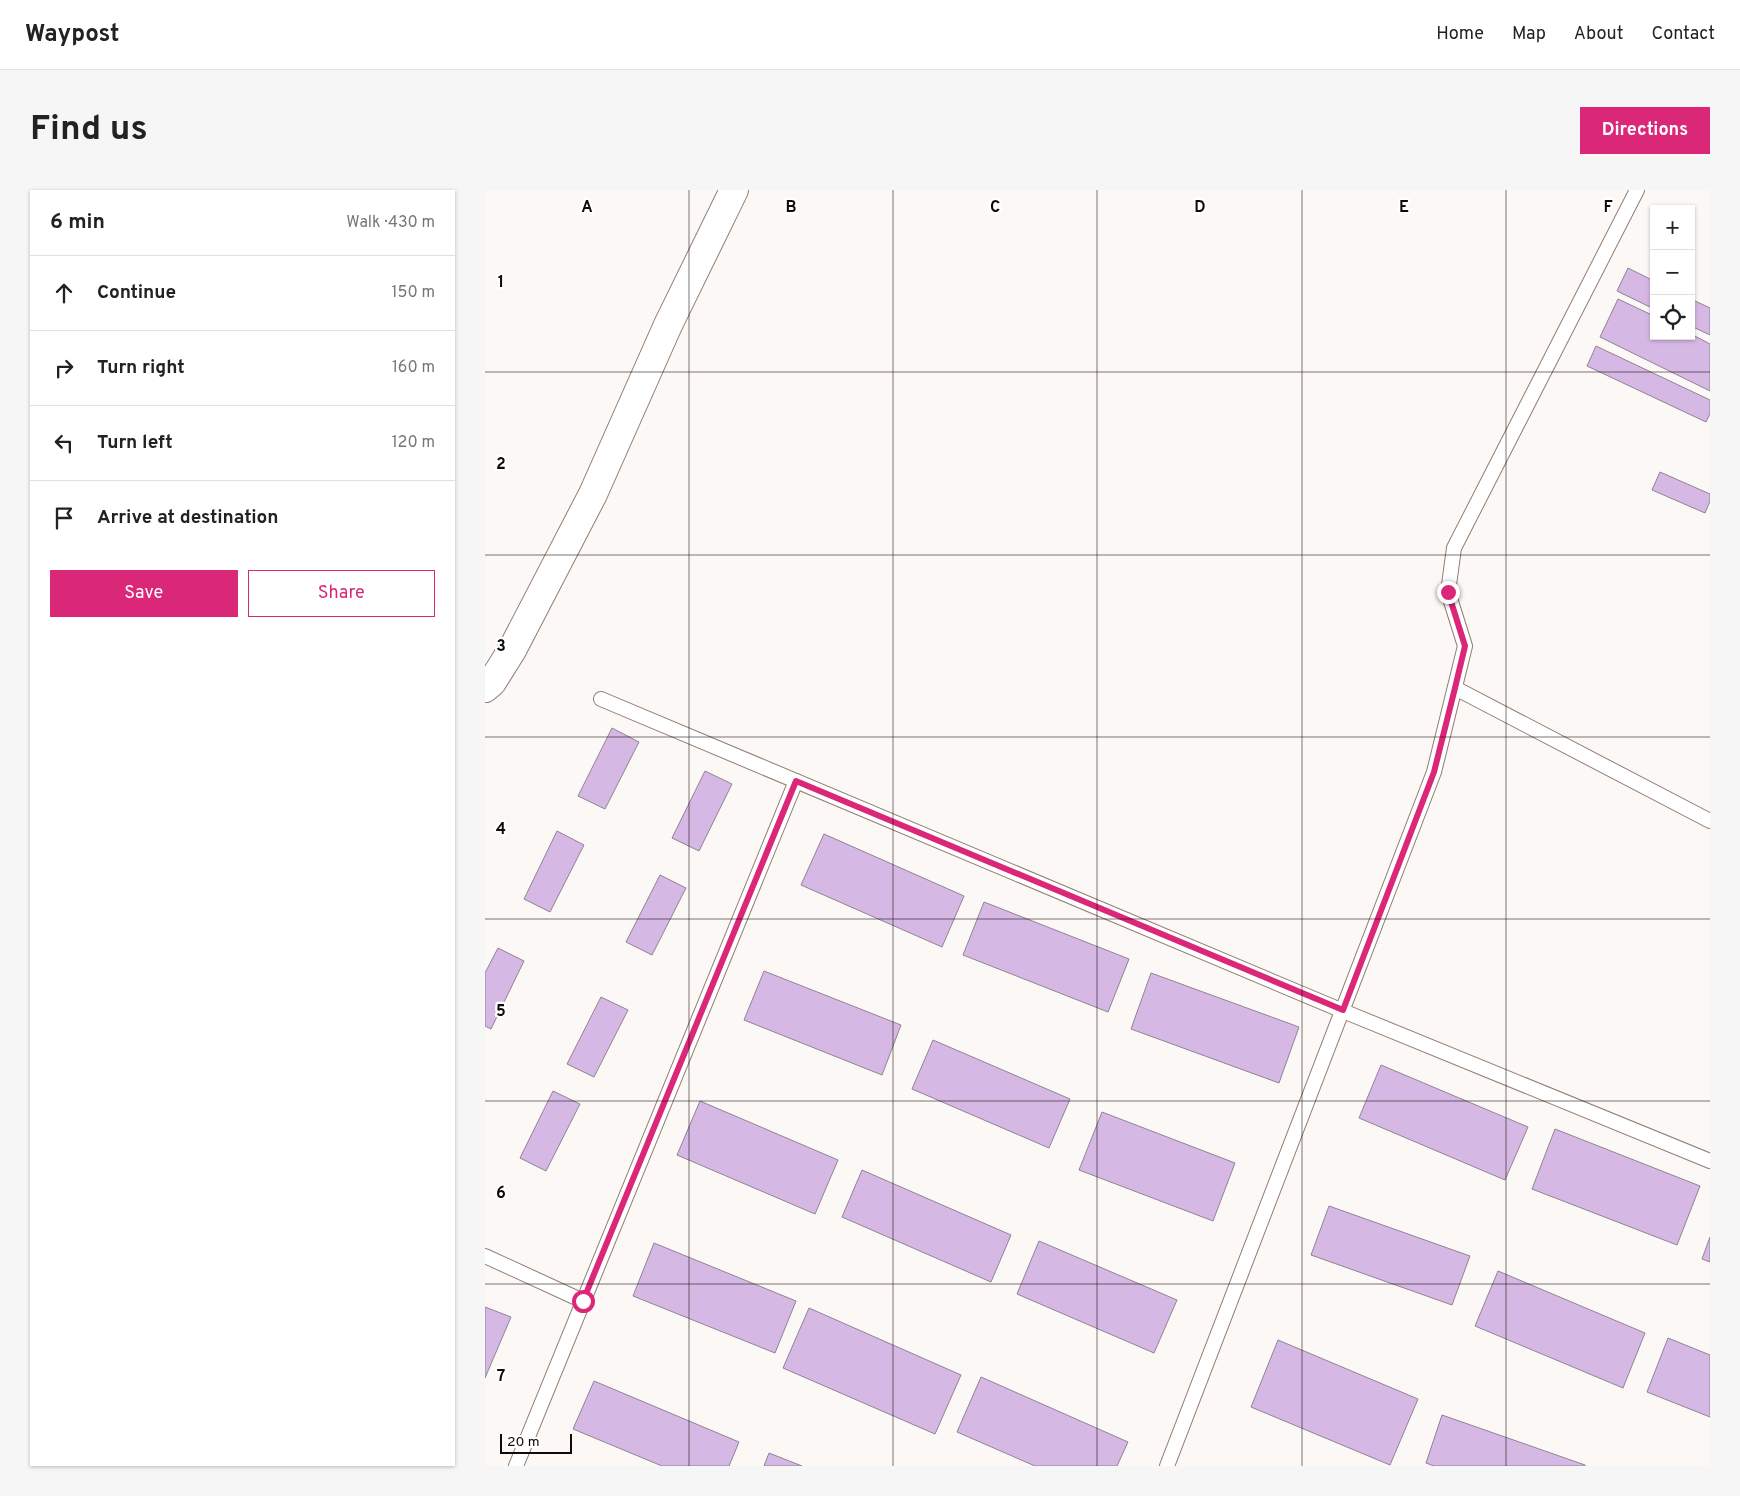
<!DOCTYPE html>
<meta charset="utf-8">
<style>
:root{--surface:#fff;--page:#f6f6f6;--text:#222;--muted:#767676;--line:#e0e0e0;--accent:#db2777}
body{margin:0;font-family:Overpass,sans-serif;background:var(--page);color:var(--text)}
.controls{position:absolute;right:15px;top:15px;display:grid;overflow:hidden;border-radius:0px;box-shadow:0 1px 4px #0004}
.controls button{width:45px;height:45px;display:grid;place-items:center;padding:0;border:0;border-bottom:1px solid var(--line);background:var(--surface);color:var(--text);font:25px sans-serif}
.scale{position:absolute;left:15px;bottom:12px;width:72px;box-sizing:border-box;padding-left:5px;border:2px solid #110a06;border-top:0;font-size:14px;line-height:18px;white-space:nowrap;color:#110a06;-webkit-text-stroke:4px #fff;paint-order:stroke}
.stop{position:absolute;width:15px;height:15px;margin:-11px;border:4px solid #db2777;border-radius:50%;background:#fff}
.stop.end{background:#db2777;border-color:#fff;box-shadow:0 1px 5px #0008}
.list{margin:0;padding:0;list-style:none}
h2{display:flex;justify-content:space-between;align-items:center;height:65px;margin:0;padding:0 20px;font-size:21px}
h2 small{font-size:16px;font-weight:400;color:var(--muted)}
.list li{display:grid;grid-template-columns:32px 1fr auto;gap:15px;align-items:center;box-sizing:border-box;height:75px;padding:0 20px;border-top:1px solid var(--line)}
.list b{display:block;font-size:19px;white-space:nowrap}
.list em{font-size:16px;font-style:normal;color:var(--muted)}
.actions{display:flex;gap:10px;padding:15px 20px}
.actions a{flex:1;padding:11px 0;border:1px solid var(--accent);border-radius:0px;text-align:center;font-size:18px;color:var(--accent)}
.actions .main{background:var(--accent);color:#fff}
.icon{flex:none;width:28px;height:28px;fill:none;stroke:currentColor;stroke-width:2;stroke-linecap:round;stroke-linejoin:round}
.map{position:relative;flex:none;width:1225px;height:1276px;overflow:hidden;border-radius:0px}
header{display:flex;align-items:center;gap:30px;box-sizing:border-box;height:70px;padding:0 25px;background:var(--surface);border-bottom:1px solid var(--line)}
header strong{font-size:24px}
nav{display:flex;gap:28px;margin-inline-start:auto;font-size:18px}
.intro{display:flex;align-items:center;justify-content:space-between;box-sizing:border-box;height:120px;padding:0 30px}
h1{margin:0;font-size:35px}
.button{padding:12px 22px;border-radius:0px;background:var(--accent);color:#fff;font-size:18px;font-weight:700}
main{display:flex;gap:30px;padding:0 30px}
aside{flex:1;background:var(--surface);border-radius:0px;box-shadow:0 1px 4px #0004}
.map>svg:first-child{display:block}
.building{fill:#d6b8e4;stroke:#8f8395}
.lines{fill:none;stroke-linecap:round;stroke-linejoin:round}
.lane-casing{stroke:#917d72;stroke-width:16}
.secondary-casing{stroke:#917d72;stroke-width:30}
.lane{stroke:#fff;stroke-width:14}
.secondary{stroke:#fff;stroke-width:28}
.route{stroke:#db2777;stroke-width:6}
.grid{fill:none;stroke:#110a06;stroke-width:1;stroke-opacity:0.55}
.grid-label{font-size:16px;text-anchor:middle;font-weight:bold;fill:#110a06;stroke:#fff;stroke-width:4.5;stroke-linejoin:round;paint-order:stroke}
</style>
<header>
<strong>Waypost</strong>
<nav><a>Home</a><a>Map</a><a>About</a><a>Contact</a></nav>
</header>
<div class="intro"><h1>Find us</h1><a class="button">Directions</a></div>
<main>
<aside>
<h2>6 min<small>Walk · 430 m</small></h2>
<ul class="list">
<li><svg class="icon" aria-label="ahead" viewBox="0 0 24 24"><path d="M12 20V5M6 11l6-6 6 6"/></svg><div><b>Continue</b></div><em>150 m</em></li>
<li><svg class="icon" aria-label="right" viewBox="0 0 24 24"><path d="M7 20v-9h11M14 6l5 5-5 5"/></svg><div><b>Turn right</b></div><em>160 m</em></li>
<li><svg class="icon" aria-label="left" viewBox="0 0 24 24"><path d="M17 20v-9H6M10 6l-5 5 5 5"/></svg><div><b>Turn left</b></div><em>120 m</em></li>
<li><svg class="icon" aria-label="arrive" viewBox="0 0 24 24"><path d="M6 21V4h12l-3 4 3 4H6"/></svg><div><b>Arrive at destination</b></div></li>
</ul>
<div class="actions"><a class="main">Save</a><a>Share</a></div>
</aside>
<div class="map">
<svg width="1225" height="1276" viewBox="0 0 1225 1276">
<rect width="100%" height="100%" fill="#fcf8f5"/>
<g class="building">
<polygon points="1143,78 1169,91 1169,119 1132,101"/>
<polygon points="1133,109 1169,126 1169,146 1206,146 1206,144 1225,154 1225,201 1115,147"/>
<polygon points="1206,109 1225,118 1225,145 1206,136"/>
<polygon points="1111,156 1225,210 1225,224 1221,232 1102,176"/>
<polygon points="1175,282 1225,304 1225,311 1220,323 1167,300"/>
<polygon points="127,538 154,552 120,619 93,606"/>
<polygon points="220,581 247,594 214,661 187,648"/>
<polygon points="72,641 99,655 65,722 39,709"/>
<polygon points="339,644 479,706 457,757 316,695"/>
<polygon points="175,685 201,698 167,765 141,752"/>
<polygon points="499,712 644,769 623,822 478,765"/>
<polygon points="13,758 39,771 6,839 0,836 0,783"/>
<polygon points="279,781 416,835 397,885 259,830"/>
<polygon points="666,783 814,837 794,893 646,839"/>
<polygon points="116,807 143,820 109,887 82,874"/>
<polygon points="448,850 585,909 564,958 427,899"/>
<polygon points="896,875 1043,937 1020,990 874,928"/>
<polygon points="68,901 95,914 61,981 35,968"/>
<polygon points="215,911 353,970 330,1024 192,965"/>
<polygon points="617,922 750,973 728,1031 594,980"/>
<polygon points="1070,939 1215,996 1192,1055 1047,999"/>
<polygon points="377,980 526,1045 506,1092 357,1027"/>
<polygon points="844,1016 985,1066 967,1115 826,1065"/>
<polygon points="1225,1047 1225,1072 1217,1069"/>
<polygon points="554,1051 692,1110 669,1163 532,1104"/>
<polygon points="169,1053 311,1111 290,1163 148,1106"/>
<polygon points="1013,1081 1160,1143 1138,1198 990,1136"/>
<polygon points="0,1117 26,1127 0,1188"/>
<polygon points="324,1118 476,1185 450,1244 298,1178"/>
<polygon points="1183,1148 1225,1165 1225,1227 1162,1202"/>
<polygon points="793,1150 933,1209 905,1275 766,1217"/>
<polygon points="496,1187 643,1252 632,1276 550,1276 472,1242"/>
<polygon points="109,1191 254,1252 244,1276 177,1276 88,1239"/>
<polygon points="957,1225 1100,1275 1100,1276 949,1276 941,1273"/>
<polygon points="284,1263 317,1276 279,1276"/>
</g>
<g class="lines">
<defs>
<g id="lane">
<polyline points="970,498 1225,631"/>
<polyline points="116,509 858,821 1225,971"/>
<polyline points="0,1066 98,1111"/>
<polyline points="31,1276 311,591"/>
<polyline points="682,1276 949,582 980,456 963,402 969,358 1152,0"/>
</g>
<polyline id="secondary" points="0,498 7,492 27,460 108,304 183,135 249,0"/>
</defs>
<use href="#lane" class="lane-casing"/>
<use href="#secondary" class="secondary-casing"/>
<use href="#lane" class="lane"/>
<use href="#secondary" class="secondary"/>
</g>
<g class="lines">
<polyline class="route" points="98,1111 311,591 858,820 949,582 970,498 980,456 963,402"/>
</g>
<path class="grid" d="M204,0V1276M408,0V1276M612,0V1276M817,0V1276M1021,0V1276M0,182H1225M0,365H1225M0,547H1225M0,729H1225M0,911H1225M0,1094H1225"/>
<g class="grid-label">
<text x="102" y="22">A</text>
<text x="306" y="22">B</text>
<text x="510" y="22">C</text>
<text x="715" y="22">D</text>
<text x="919" y="22">E</text>
<text x="1123" y="22">F</text>
<text x="16" y="97">1</text>
<text x="16" y="279">2</text>
<text x="16" y="461">3</text>
<text x="16" y="644">4</text>
<text x="16" y="826">5</text>
<text x="16" y="1008">6</text>
<text x="16" y="1191">7</text>
</g>
</svg>
<div class="controls">
<button>+</button>
<button>−</button>
<button><svg class="icon" aria-label="locate" viewBox="0 0 24 24"><circle cx="12" cy="12" r="6"/><path d="M12 2v4M12 18v4M2 12h4M18 12h4"/></svg></button>
</div>
<div class="scale">20 m</div>
<div class="stop" style="left:98px;top:1111px"></div>
<div class="stop end" style="left:963px;top:402px"></div>
</div>
</main>
